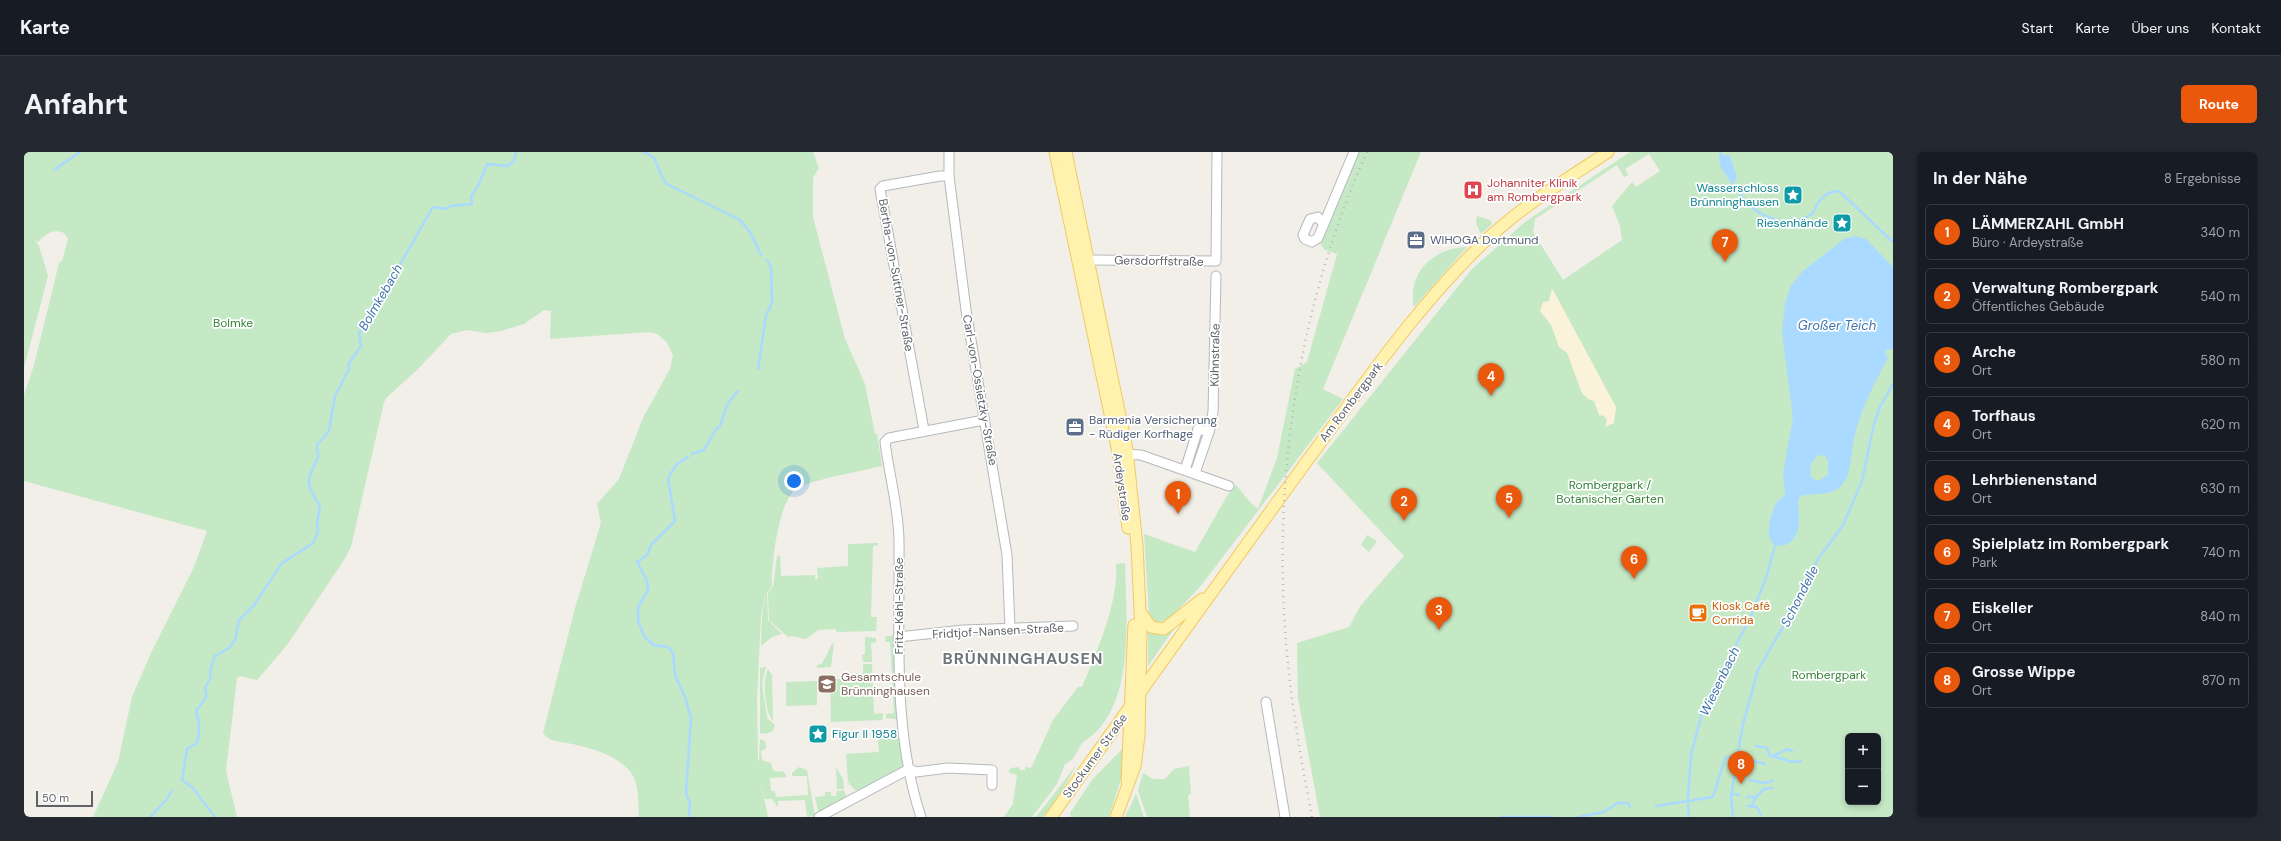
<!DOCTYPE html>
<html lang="de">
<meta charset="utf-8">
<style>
:root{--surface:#171b24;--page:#242831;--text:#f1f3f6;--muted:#9ea1a6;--line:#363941;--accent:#ea580c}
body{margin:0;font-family:"DM Sans",sans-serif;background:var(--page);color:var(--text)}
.controls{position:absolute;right:12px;bottom:12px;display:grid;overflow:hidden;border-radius:6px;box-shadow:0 2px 6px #0003}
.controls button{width:36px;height:36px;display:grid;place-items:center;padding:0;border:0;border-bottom:1px solid var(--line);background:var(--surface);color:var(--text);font:20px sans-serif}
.scale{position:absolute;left:12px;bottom:10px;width:57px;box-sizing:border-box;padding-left:4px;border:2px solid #5f6368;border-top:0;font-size:11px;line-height:14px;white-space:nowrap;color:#5f6368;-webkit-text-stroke:3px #fff;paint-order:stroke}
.you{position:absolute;left:770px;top:329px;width:14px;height:14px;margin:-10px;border:3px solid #fff;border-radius:50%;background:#1a73e8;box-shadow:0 0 0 6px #1a73e833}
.badge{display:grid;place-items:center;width:26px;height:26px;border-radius:50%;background:var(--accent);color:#fff;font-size:13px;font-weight:700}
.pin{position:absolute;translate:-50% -33px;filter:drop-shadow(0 1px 2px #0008)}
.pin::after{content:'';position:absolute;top:21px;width:14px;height:12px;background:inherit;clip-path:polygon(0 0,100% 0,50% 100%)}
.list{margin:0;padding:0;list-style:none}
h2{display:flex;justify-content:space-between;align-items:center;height:52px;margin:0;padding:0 16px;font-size:17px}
h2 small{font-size:13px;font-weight:400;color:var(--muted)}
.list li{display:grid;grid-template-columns:26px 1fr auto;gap:12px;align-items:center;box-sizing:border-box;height:56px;margin:0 8px 8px;padding:0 8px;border:1px solid var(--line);border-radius:6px}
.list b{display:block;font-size:15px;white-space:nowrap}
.list p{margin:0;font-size:13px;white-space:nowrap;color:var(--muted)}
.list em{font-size:13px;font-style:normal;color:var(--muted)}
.map{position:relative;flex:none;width:1869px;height:665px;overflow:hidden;border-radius:6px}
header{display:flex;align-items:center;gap:24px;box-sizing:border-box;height:56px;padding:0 20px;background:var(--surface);border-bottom:1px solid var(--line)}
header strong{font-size:19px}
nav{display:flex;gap:22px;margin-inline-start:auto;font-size:14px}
.intro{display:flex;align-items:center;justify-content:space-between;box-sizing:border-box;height:96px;padding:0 24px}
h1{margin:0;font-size:28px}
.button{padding:10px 18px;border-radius:6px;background:var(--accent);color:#fff;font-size:14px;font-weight:700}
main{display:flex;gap:24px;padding:0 24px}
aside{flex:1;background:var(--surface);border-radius:6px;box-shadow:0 2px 6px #0003}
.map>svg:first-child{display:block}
.green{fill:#c5e8c5;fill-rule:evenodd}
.sand{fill:#fbf3d9}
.water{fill:#aadaff;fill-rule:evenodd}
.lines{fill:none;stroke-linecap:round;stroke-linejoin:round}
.stream{stroke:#aadaff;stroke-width:2.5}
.minor-casing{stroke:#b5b8bc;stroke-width:11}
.major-casing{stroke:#f2c960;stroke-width:13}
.minor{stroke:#fff;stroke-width:9}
.major{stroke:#fff2af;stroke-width:11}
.rail{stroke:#b6b7b8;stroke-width:2.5;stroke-dasharray:1 5;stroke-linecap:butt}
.labels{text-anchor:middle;stroke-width:3.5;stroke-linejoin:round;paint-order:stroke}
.health-label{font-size:12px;fill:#be3a42;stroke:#fff;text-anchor:start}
.culture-label{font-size:12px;fill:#0d838f;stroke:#fff;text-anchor:end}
.service-label{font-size:12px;fill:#4e5e75;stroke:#fff;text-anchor:start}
.street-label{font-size:12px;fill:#5f6368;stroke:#fff}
.park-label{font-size:12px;fill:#348238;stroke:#fff}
.food-label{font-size:12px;fill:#c56008;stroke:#fff;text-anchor:start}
.education-label{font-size:12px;fill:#785e54;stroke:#fff;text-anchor:start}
.water-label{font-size:13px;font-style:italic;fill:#4174aa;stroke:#fff}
.district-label{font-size:16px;font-weight:bold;letter-spacing:1px;fill:#70757a;stroke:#fff}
</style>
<header>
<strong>Karte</strong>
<nav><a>Start</a><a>Karte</a><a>Über uns</a><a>Kontakt</a></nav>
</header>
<div class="intro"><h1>Anfahrt</h1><a class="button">Route</a></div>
<main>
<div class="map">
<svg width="1869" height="665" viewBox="0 0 1869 665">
<rect width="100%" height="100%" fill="#f1efe8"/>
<g class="green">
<path d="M0,0H789L795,16L789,26V65L821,187L841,232L851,282H853L858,314C842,318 782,329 772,337C754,350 747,415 748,435L743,440L744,468L758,482L748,485L737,494L738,464L742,439L737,464L733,547L734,607L735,611L736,587L741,589L742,596L737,599L738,608L747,611L749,618L755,620L759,619L763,625L746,626L747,639H751L752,645L784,643L783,624H768V621L775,615L783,618L791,664L783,665L781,648L754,649V655L748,647H741L736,626L744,665H615C614,652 615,640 611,628C601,604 565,595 543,591C532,589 525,589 519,581L551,456L577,371L573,352L595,327L619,266L646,217L649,204L643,190L633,182L626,180L526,187L527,159L520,158L500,172L477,179L462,181L442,178L427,182L394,217L363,245L360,250L327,395L320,408L263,493L233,528L217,524L213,526L202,619L213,665H69L94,610L108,545L127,501L170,415L183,379L0,329V243L10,213L35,111L38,109L44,87L40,81C29,76 22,82 14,90L10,87L15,94L24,124L0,216Z"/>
<polygon points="1326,0 1397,0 1299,237 1319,247 1176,435 1143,469 1131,470 1125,463 1120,382 1171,400 1203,344 1212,333 1226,350 1234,357 1253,306 1271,217 1283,210 1313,102 1301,98 1295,90"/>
<path d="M1606,0H1869V665H1296L1274,546L1273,491L1325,475L1337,453L1380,404L1293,311L1448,117L1501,70ZM1625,2L1636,19L1612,35L1608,30L1588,54L1596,74L1598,88L1539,128L1509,80L1511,67L1593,13L1600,25L1604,23L1601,17ZM1824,584H1854V650H1824Z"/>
<polygon points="1453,64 1466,68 1468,72 1457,82 1452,71"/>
<path d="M1443,95L1390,155C1383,121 1409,96 1443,95Z"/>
<polygon points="1343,383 1353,389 1345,400 1337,393"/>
<polygon points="854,391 854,393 849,394 847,465 853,465 852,479 813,480 811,477 794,478 782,487 768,484 764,485 745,468 744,440 749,435 753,404 756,403 757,424 791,423 791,427 794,427 793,416 824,414 824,392"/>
<path d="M1101,411C1102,467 1113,557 1058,591L1049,607L1041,612L1033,632L1008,665H980L989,652L993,623L984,620L987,616L995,615L996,618H1001V615L1007,616L1029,568L1054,535H1058C1073,500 1095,449 1092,412Z"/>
<polygon points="1154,471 1124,514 1124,476"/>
<polygon points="862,484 869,484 873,567 862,566 862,562 870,561 866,490 861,490"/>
<polygon points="841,485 852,486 852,490 847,491 848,510 839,510 838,503 841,502"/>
<polygon points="810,491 807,515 793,516 793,513 798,512 808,492"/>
<polygon points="839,512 848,512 850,562 859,561 859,566 858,568 807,570 806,527 821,527 821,522 839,521"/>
<polygon points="742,515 738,531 743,566 751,573 749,579 742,582 736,581 736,516"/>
<path d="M744,517L748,523L749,569C741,560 738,528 744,517Z"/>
<polygon points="793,529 793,553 762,554 762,530"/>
<polygon points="866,578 876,587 880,616 835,639 831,638 824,630 822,602 855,600 853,579"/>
<polygon points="1101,594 1098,624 1085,665 1047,665 1046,661 1068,628"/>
<polygon points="1053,612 1038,639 1019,665 1012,665"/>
<polygon points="1165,614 1167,642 1164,643 1166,665 1123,665 1114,638 1119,621 1129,627 1141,627 1150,617"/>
<polygon points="812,615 819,627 820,637 813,637"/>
<polygon points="820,638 823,647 795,662 791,645 801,644 801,640 807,640 807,644 812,644 813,639"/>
<polygon points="1112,642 1120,665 1101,665"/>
</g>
<polygon class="sand" points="1528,136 1592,255 1590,271 1581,275 1583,268 1580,264 1575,263 1570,249 1564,247 1558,241 1543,201 1535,195 1527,173 1516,159 1519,150 1525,149"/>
<g class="water">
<polygon points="1700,3 1706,4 1713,25 1710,30 1707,31 1697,16 1695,5"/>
<path d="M1831,84L1842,87L1869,115V197L1863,198L1861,200L1864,206C1848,236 1832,266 1828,300C1826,313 1826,326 1815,336C1805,344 1788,341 1776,344C1771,355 1779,368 1772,383C1765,398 1743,398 1745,378C1745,370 1749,355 1754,349C1756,346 1759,346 1761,342L1759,321L1769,266L1758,181L1761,151L1767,134L1779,119L1820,87ZM1795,303L1801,304L1804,309V323L1794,329L1788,326C1784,317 1787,309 1795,303Z"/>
</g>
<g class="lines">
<g class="stream">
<polyline points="620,0 630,6 641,31 716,68 726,80 737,103"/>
<polyline points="1696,0 1698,6"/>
<polyline points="30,18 56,0"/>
<path d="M1708,29C1721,59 1758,81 1788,62C1794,50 1800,39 1815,39L1869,90"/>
<polyline points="734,217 742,164 748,151 747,114 743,108"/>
<polyline points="668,302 680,298 692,277 696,274 704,251 714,239"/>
<polyline points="664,305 653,312 644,326 651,369 627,393 623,403 613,410 623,429 624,438 614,455 614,469 620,484 629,493 644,495 649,501 651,523 661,545 667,566 662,641 666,652 665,665"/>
<polyline points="1732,594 1743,596 1745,603 1768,610 1777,609"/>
<polyline points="1749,604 1763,597 1768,599"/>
<polyline points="1730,609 1741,612"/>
<polyline points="1711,621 1718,625"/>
<polyline points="1726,628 1739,631 1749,629"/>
<polyline points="1708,642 1715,643"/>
<polyline points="1723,645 1732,645 1740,637 1748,636"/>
<polyline points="1664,646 1667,603 1679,557 1726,466 1742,426 1751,394"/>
<polyline points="1664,652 1665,665"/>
<polyline points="1632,654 1689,645 1701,606 1707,604 1721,607"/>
<polyline points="1723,654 1733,655 1737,663"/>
<polyline points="1727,654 1732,646"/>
<polyline points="126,665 143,647 148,638"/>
<path d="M191,665L169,636L158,628L163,597L173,591C176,580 176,570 172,559C178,550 185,548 181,536L186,527L187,515L191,504L205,496L211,488L215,468L231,452L257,412L289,391L294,380L293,373L296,354C280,330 283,330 294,305C295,302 292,298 293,293L305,279L311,244L325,217V211L337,194L335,181L353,153L409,55L422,57L427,54L448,52L447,44L454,34L463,12L483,14L490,9L492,0"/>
<polyline points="1477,665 1528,665"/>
<polyline points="1554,665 1580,660 1593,651 1604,651 1606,655"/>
<polyline points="1709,665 1707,645 1711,619 1719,572 1734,518 1771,454 1794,407 1818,375 1831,346 1838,329 1850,272 1856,255 1869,232"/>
</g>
<defs>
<g id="minor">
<polyline points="925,0 925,24 942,158 983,403 986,476"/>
<polyline points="1299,72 1294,65 1286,67 1279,83 1281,87 1288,90 1294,86 1330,0"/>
<polyline points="1065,108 1192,109 1193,0"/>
<polyline points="900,278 856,37 859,34 916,24 925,24"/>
<polyline points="1098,302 1117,303 1205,334"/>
<polyline points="1161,318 1174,277 1185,280"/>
<polyline points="1171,321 1185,280 1189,260 1192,124"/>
<polyline points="874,485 940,478 1049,474"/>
<polyline points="1242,550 1261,665"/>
<polyline points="795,665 885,617 892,620 924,616 968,618 968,633"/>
<path d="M897,665C868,578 876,480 875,390C875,357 865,323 861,290L865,286L960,268"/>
</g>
<g id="major">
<polyline points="1031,0 1094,300 1104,376"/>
<polyline points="1042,0 1103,298 1113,394 1117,480 1115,584 1111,614 1092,665"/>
<polyline points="1117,461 1127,475 1140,477 1178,447"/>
<polyline points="1103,629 1110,473"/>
<path d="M1027,665C1116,541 1204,417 1294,294C1345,225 1395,153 1457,93C1495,56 1540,29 1584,0"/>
</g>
</defs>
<use href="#minor" class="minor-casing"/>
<use href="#major" class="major-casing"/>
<use href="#minor" class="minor"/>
<use href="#major" class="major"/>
<path class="rail" d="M1288,665C1275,597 1263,528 1260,459C1252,304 1279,142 1343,0"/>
</g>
<defs>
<symbol id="hospital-square" viewBox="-11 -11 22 22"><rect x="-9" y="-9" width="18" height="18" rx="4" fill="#e0444e" stroke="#fff"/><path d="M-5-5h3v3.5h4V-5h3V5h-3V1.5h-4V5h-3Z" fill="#fff"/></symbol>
<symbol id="sight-square" viewBox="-11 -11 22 22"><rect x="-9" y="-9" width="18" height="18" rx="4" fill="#0f9aa8" stroke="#fff"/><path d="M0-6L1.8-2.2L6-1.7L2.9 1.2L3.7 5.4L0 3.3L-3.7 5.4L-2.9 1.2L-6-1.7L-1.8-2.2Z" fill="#fff"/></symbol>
<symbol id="office-square" viewBox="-11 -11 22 22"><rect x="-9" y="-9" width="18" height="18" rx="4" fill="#5c6f8a" stroke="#fff"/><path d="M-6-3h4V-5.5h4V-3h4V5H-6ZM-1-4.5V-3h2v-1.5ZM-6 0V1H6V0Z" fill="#fff"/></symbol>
<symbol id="cafe-square" viewBox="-11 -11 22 22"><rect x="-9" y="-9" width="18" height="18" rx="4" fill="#e8710a" stroke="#fff"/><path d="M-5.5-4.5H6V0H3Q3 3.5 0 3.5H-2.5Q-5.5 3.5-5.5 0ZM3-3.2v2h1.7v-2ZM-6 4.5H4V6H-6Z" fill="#fff"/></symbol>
<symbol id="school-square" viewBox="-11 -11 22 22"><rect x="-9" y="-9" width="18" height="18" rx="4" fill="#8d6e63" stroke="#fff"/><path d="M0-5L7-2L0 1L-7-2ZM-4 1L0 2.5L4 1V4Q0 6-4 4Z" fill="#fff"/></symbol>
</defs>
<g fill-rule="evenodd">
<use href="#hospital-square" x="1438" y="27" width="22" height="22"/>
<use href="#sight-square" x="1758" y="32" width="22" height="22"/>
<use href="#sight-square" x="1807" y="60" width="22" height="22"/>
<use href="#office-square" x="1381" y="77" width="22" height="22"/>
<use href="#office-square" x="1040" y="264" width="22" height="22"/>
<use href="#cafe-square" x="1663" y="450" width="22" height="22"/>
<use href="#school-square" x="792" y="521" width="22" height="22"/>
<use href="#sight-square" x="783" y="571" width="22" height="22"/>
</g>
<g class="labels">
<g class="health-label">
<text x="1463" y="35">Johanniter Klinik<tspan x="1463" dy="14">am Rombergpark</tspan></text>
</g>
<g class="culture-label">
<text x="1755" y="40">Wasserschloss<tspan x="1755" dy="14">Brünninghausen</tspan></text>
<text x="1804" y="75">Riesenhände</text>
<text x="808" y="586" text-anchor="start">Figur II 1958</text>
</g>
<g class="service-label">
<text x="1406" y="92">WIHOGA Dortmund</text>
<text x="1065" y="272">Barmenia Versicherung<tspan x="1065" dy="14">- Rüdiger Korfhage</tspan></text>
</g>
<g class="street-label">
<text transform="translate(1135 109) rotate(1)" y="4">Gersdorffstraße</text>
<text transform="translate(872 123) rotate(80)" y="4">Bertha-von-Suttner-Straße</text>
<text transform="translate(1191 203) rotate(-89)" y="4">Kühnstraße</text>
<text transform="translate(956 238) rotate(80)" y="4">Carl-von-Ossietzky-Straße</text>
<text transform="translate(1327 250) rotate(-53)" y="4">Am Rombergpark</text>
<text transform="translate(1098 335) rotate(82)" y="4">Ardeystraße</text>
<text transform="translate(875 454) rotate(-90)" y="4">Fritz-Kahl-Straße</text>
<text transform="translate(974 479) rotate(-3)" y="4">Fridtjof-Nansen-Straße</text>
<text transform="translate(1071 604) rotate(-54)" y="4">Stockumer Straße</text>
</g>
<g class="park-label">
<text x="209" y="175">Bolmke</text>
<text x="1586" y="337">Rombergpark /<tspan x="1586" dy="14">Botanischer Garten</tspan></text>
<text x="1805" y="527">Rombergpark</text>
</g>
<g class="food-label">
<text x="1688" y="458">Kiosk Café<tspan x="1688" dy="14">Corrida</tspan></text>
</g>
<g class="education-label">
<text x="817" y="529">Gesamtschule<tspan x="817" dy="14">Brünninghausen</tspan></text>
</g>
<g class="water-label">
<text transform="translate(356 145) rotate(-60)" y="5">Bolmkebach</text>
<text x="1813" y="178">Großer Teich</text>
<text transform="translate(1775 444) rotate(-63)" y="5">Schondelle</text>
<text transform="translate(1695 529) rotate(-64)" y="5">Wiesenbach</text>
</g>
<g class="district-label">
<text x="999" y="512">BRÜNNINGHAUSEN</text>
</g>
</g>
</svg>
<div class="controls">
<button>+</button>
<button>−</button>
</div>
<div class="scale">50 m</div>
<div class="you"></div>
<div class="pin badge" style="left:1154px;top:362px">1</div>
<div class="pin badge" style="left:1380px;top:369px">2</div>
<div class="pin badge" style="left:1415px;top:478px">3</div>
<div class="pin badge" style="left:1467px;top:244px">4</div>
<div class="pin badge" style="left:1485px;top:366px">5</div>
<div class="pin badge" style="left:1610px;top:427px">6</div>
<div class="pin badge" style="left:1701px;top:110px">7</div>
<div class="pin badge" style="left:1717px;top:632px">8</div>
</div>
<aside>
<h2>In der Nähe<small>8 Ergebnisse</small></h2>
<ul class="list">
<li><span class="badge">1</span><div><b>LÄMMERZAHL GmbH</b><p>Büro · Ardeystraße</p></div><em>340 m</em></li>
<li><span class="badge">2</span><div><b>Verwaltung Rombergpark</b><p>Öffentliches Gebäude</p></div><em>540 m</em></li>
<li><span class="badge">3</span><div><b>Arche</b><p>Ort</p></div><em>580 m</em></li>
<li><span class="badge">4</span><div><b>Torfhaus</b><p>Ort</p></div><em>620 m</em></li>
<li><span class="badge">5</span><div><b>Lehrbienenstand</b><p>Ort</p></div><em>630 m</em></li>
<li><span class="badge">6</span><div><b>Spielplatz im Rombergpark</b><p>Park</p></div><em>740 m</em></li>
<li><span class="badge">7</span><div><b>Eiskeller</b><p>Ort</p></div><em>840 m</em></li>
<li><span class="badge">8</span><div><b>Grosse Wippe</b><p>Ort</p></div><em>870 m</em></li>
</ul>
</aside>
</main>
